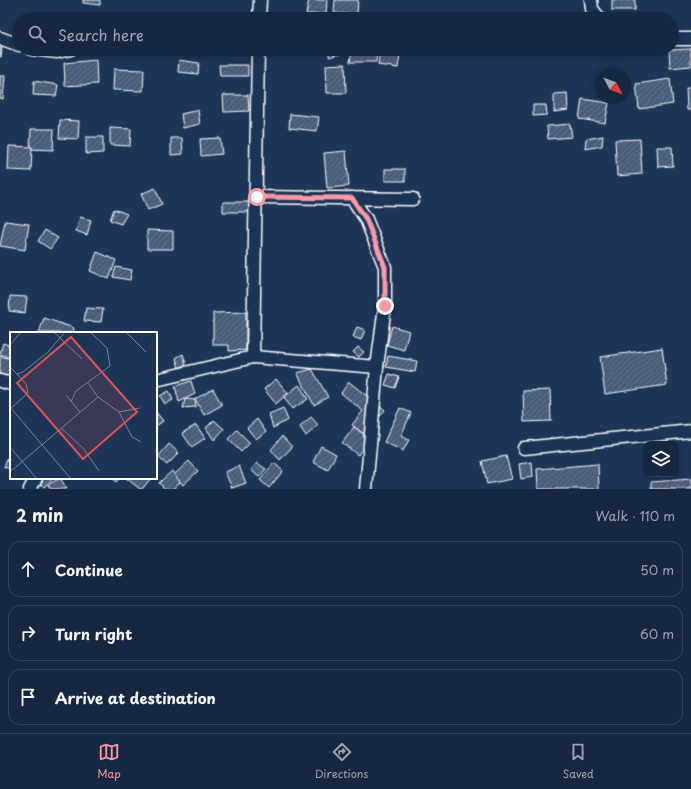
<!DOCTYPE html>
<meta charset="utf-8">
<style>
:root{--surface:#162841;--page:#1f3048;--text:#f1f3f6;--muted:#9ea6b1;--line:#35445a;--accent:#ff9aa2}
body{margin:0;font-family:"Playpen Sans",sans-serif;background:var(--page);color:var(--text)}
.controls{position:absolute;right:12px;bottom:12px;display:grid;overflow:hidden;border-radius:8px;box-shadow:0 2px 6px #0003}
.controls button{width:36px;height:36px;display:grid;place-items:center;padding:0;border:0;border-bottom:1px solid var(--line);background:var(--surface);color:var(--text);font:20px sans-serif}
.compass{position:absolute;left:595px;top:68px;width:36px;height:36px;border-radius:50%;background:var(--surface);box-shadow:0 2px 6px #0003;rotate:131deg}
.stop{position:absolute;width:12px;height:12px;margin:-9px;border:3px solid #ff9aa2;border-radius:50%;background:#fff}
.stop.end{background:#ff9aa2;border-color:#fff;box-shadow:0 1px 4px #0008}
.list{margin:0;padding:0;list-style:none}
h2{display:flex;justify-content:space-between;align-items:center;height:52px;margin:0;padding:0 16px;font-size:17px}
h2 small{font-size:13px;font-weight:400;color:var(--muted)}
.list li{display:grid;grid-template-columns:26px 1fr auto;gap:12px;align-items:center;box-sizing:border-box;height:56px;margin:0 8px 8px;padding:0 8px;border:1px solid var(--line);border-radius:12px}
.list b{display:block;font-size:15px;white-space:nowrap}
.list em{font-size:13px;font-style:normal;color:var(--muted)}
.icon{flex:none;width:22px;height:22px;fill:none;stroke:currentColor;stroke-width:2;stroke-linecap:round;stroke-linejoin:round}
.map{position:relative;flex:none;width:691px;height:489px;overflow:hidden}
.search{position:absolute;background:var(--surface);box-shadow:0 2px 6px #0003;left:12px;right:12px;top:12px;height:44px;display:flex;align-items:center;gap:10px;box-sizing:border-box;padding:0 14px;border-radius:22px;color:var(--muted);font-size:15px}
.sheet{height:244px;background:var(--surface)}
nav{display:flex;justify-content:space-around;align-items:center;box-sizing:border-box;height:56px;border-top:1px solid var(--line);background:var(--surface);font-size:11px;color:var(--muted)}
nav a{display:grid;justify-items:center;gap:2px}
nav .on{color:var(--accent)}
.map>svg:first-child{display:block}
.building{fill:url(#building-hatch);stroke:#fff}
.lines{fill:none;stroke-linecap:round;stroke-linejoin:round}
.street-casing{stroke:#fff;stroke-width:15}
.street{stroke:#1d3557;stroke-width:12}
.route{stroke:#ff9aa2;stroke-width:5}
.inset-road{fill:none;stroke:#77869a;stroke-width:1}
.view{fill:#de5353;fill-opacity:0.15;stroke:#de5353;stroke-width:2}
.inset-edge{fill:none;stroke:#fff;stroke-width:2}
</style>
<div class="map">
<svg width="691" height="489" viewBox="0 0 691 489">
<defs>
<pattern id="building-hatch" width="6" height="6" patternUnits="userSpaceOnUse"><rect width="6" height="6" fill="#4a5d79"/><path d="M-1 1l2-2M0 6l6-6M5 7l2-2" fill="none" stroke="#65758d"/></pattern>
</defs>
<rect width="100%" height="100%" fill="#1d3557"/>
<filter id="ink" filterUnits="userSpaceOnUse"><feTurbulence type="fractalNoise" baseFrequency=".025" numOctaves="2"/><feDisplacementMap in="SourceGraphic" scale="8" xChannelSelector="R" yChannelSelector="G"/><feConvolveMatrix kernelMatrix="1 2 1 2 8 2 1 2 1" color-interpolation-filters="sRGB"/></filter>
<g filter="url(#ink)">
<g class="building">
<polygon points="83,0 100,0 100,5 83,3"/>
<polygon points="309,0 327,0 326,14 306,14"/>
<polygon points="335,0 358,0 357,15 334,13"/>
<rect x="612" y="0" width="23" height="10"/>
<polygon points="0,35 3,35 1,57 0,57"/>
<polygon points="329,49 344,49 344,53 329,57"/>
<polygon points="352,49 377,49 376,62 350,62"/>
<polygon points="380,49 401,49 398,68 378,65"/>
<polygon points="691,49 691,66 670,68 669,50"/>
<polygon points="96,60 97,84 65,86 64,63"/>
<polygon points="179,60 199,63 198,74 178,72"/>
<polygon points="345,64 346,93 327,93 326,65"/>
<polygon points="219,65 248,65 248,76 220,76"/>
<polygon points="114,69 144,70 143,91 113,90"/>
<polygon points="0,76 5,76 3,99 0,98"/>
<polygon points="670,79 673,104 639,109 636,84"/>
<polygon points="34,81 58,85 56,96 33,95"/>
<polygon points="686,88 691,88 691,110 687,110"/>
<polygon points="567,93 568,110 554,112 554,94"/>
<polygon points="223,95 248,95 249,111 224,112"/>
<polygon points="582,99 609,103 605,123 579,119"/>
<polygon points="533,105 546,105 547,115 533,116"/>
<polygon points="198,110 200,124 183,128 181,114"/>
<polygon points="290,114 319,117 317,131 289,128"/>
<polygon points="60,120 79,121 78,139 59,138"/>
<polygon points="570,124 572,137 548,139 547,126"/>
<polygon points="110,128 131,129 130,146 110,145"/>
<polygon points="31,129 54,129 53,150 30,149"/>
<polygon points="603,136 602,146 585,149 586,139"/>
<polygon points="86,137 103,137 103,153 86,154"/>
<polygon points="171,138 182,138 183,154 171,155"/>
<polygon points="220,138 222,154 201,156 200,139"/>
<polygon points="640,139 642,174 617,176 615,140"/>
<polygon points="9,146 32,147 31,171 8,170"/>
<polygon points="657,147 672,147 673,166 658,167"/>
<polygon points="346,151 349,186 327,188 324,153"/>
<rect x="385" y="169" width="20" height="12"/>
<polygon points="155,188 162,204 148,210 141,194"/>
<polygon points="223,202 251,202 250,212 223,212"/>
<polygon points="114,209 127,214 121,224 110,220"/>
<polygon points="80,217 91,220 87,235 76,231"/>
<polygon points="5,221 29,224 25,250 0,246"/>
<polygon points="45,230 58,238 50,249 38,241"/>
<polygon points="147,230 173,231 173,249 147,249"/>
<polygon points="97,252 116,260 109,279 90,271"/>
<polygon points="116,267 132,270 130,280 113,277"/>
<polygon points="10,296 27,297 25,313 9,311"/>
<polygon points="86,308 103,309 101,322 84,321"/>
<polygon points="246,312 246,350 229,351 229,345 213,345 213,313"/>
<polygon points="44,318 74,328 73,333 39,333"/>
<polygon points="392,326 409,331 404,350 387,345"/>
<polygon points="357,327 365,330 361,340 353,337"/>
<polygon points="3,343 11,346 11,358 0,354"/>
<polygon points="358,347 364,352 359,357 353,352"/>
<polygon points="662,348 667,385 605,394 600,357"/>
<polygon points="183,354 186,364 179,368 176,358"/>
<polygon points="0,356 11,359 9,377 0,375"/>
<polygon points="388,356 417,361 415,372 386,367"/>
<polygon points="312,369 328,397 314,405 297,373"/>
<polygon points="389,374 399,377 395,388 385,385"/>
<polygon points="276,379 288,393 276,404 264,389"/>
<polygon points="191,381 195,394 179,402 175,386"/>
<polygon points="349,382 385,410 365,435 352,425 363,411 341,393"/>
<polygon points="299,385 308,399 292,409 284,397"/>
<polygon points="213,389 222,405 204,415 195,399"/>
<polygon points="550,390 551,421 524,422 523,391"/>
<polygon points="169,391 173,400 165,404 160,396"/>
<polygon points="185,399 195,400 196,407 183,408"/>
<polygon points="283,408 288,420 273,428 269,414"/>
<polygon points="400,408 411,413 401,436 409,440 403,451 384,442"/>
<polygon points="156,412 163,421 156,426"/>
<polygon points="311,417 318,425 306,436 300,427"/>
<polygon points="257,419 266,432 256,439 247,428"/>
<polygon points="214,420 224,429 214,440 206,428"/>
<polygon points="196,425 205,438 192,447 182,433"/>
<polygon points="354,427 370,439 358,455 342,443"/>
<polygon points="237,430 250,443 241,452 228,439"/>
<polygon points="282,436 292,447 280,460 271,450"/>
<polygon points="169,444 179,453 167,465 158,457"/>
<polygon points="321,446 336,454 328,470 313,462"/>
<polygon points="506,456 512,479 487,484 482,461"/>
<polygon points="7,459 11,460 11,469 4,467"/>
<polygon points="189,461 198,471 183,485 174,475"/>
<polygon points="532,462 533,477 521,479 519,464"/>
<polygon points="257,463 266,469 259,477 251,470"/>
<polygon points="274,463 283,471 269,488 260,480"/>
<polygon points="598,464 599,489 538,489 537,469"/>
<polygon points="239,466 246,483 232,488 225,472"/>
<polygon points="172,471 180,482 173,489 165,489 159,483"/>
<polygon points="39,478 54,478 44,487 37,480"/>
<polygon points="60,478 67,489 51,489 48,485"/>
<polygon points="113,478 120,478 116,482"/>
<polygon points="126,478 151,478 142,489 140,489"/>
<polygon points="691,479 691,489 651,489 651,482"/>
</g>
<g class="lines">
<defs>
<g id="street">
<polyline points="591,0 592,9 600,19"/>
<polyline points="259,19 260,0"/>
<polyline points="0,38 19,45"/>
<polyline points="672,39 691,39"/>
<polyline points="31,49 57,52 71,49"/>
<polyline points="257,197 413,199"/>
<polyline points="352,198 366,219 385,267 385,306 377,367 366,489"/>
<polyline points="253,357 377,367"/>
<polyline points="156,380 253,357 258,49"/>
<polyline points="0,381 11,384"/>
<polyline points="524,448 691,431"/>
<polyline points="30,489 36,478"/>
</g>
</defs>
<use href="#street" class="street-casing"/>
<use href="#street" class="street"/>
</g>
</g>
<g class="lines" filter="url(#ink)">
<polyline class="route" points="257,197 352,198 366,219 385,267 385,306"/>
</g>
<g transform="translate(10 332)">
<rect width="147" height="147" fill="#1d3557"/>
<path class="inset-road" d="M44,0L72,27M116,0L136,20M0,13L11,0M0,35L7,42L13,40L38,20L55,0M78,51L88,65M56,63L70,80M61,70L66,59L100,34L97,16L80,0M0,75L61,147M1,76L18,61L16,52L7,42M109,80L122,105L131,110M51,96L73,116L89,139M0,115L27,147M0,140L88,65L109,80L130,76"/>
<path class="view" d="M61,5L127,80L73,127L7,51Z"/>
<rect width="147" height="147" class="inset-edge"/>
</g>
</svg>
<div class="controls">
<button><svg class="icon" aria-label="layers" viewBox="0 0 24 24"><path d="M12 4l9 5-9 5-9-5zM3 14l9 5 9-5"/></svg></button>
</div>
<svg class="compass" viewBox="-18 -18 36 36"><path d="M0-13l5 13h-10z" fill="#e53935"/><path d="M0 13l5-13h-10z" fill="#9ea6b1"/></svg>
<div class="stop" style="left:257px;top:197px"></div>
<div class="stop end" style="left:385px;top:306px"></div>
<div class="search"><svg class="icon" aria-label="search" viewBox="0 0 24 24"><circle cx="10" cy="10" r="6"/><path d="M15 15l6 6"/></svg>Search here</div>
</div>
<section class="sheet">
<h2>2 min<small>Walk · 110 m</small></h2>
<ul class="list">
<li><svg class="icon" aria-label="ahead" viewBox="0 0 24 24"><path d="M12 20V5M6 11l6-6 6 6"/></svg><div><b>Continue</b></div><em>50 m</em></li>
<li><svg class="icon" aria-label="right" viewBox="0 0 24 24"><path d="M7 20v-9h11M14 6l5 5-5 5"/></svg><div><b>Turn right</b></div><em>60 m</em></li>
<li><svg class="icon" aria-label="arrive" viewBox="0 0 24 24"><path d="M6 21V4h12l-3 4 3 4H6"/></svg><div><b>Arrive at destination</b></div></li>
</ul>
</section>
<nav>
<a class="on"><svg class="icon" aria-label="map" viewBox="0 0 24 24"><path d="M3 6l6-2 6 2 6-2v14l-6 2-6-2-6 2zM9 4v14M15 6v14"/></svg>Map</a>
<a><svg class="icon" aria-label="directions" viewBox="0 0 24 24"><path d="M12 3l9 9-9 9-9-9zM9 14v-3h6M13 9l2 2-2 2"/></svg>Directions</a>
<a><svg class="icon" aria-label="saved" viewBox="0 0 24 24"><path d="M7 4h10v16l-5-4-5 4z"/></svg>Saved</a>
</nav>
